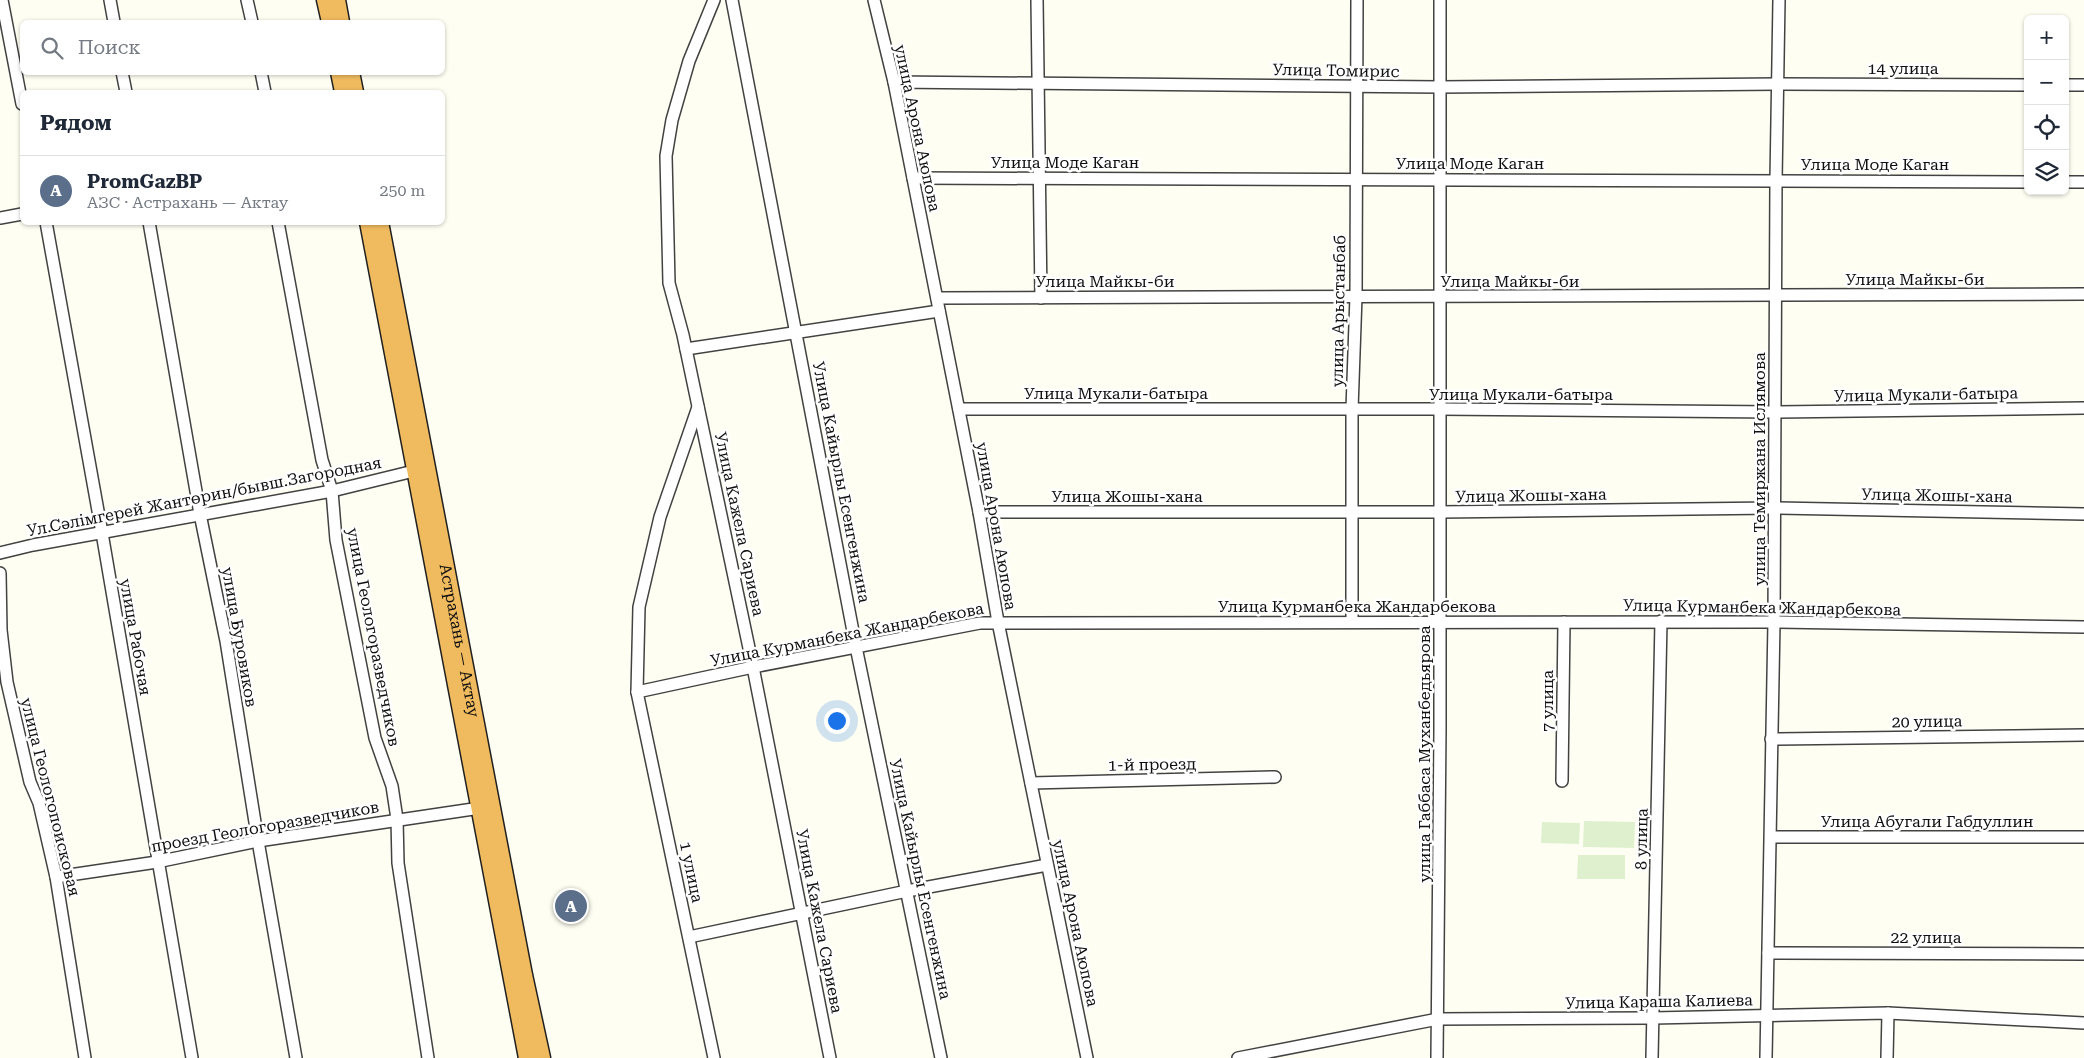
<!DOCTYPE html>
<html lang="ru">
<meta charset="utf-8">
<style>
:root{--surface:#fff;--page:#f6f6f7;--text:#1f2937;--muted:#747a83;--line:#e0e1e3;--accent:#bc3d2b}
body{margin:0;font-family:"Roboto Serif",serif;background:var(--page);color:var(--text)}
.controls{position:absolute;right:15px;top:15px;display:grid;overflow:hidden;border-radius:8px;box-shadow:0 1px 4px #0004}
.controls button{width:45px;height:45px;display:grid;place-items:center;padding:0;border:0;border-bottom:1px solid var(--line);background:var(--surface);color:var(--text);font:25px sans-serif}
.you{position:absolute;left:836px;top:720px;width:18px;height:18px;margin:-12px;border:4px solid #fff;border-radius:50%;background:#1a73e8;box-shadow:0 0 0 8px #1a73e833}
.badge{display:grid;place-items:center;width:32px;height:32px;border-radius:50%;background:var(--accent);color:#fff;font-size:16px;font-weight:700}
.pin{position:absolute;translate:-50% -50%;border:2px solid #fff;box-shadow:0 1px 5px #0006}
.list{margin:0;padding:0;list-style:none}
h2{display:flex;justify-content:space-between;align-items:center;height:65px;margin:0;padding:0 20px;font-size:21px}
h2 small{font-size:16px;font-weight:400;color:var(--muted)}
.list li{display:grid;grid-template-columns:32px 1fr auto;gap:15px;align-items:center;box-sizing:border-box;height:70px;padding:0 20px;border-top:1px solid var(--line)}
.list b{display:block;font-size:19px;white-space:nowrap}
.list p{margin:0;font-size:16px;white-space:nowrap;color:var(--muted)}
.list em{font-size:16px;font-style:normal;color:var(--muted)}
.icon{flex:none;width:28px;height:28px;fill:none;stroke:currentColor;stroke-width:2;stroke-linecap:round;stroke-linejoin:round}
.map{position:relative;flex:none;width:2084px;height:1058px;overflow:hidden}
.search{position:absolute;background:var(--surface);box-shadow:0 1px 4px #0004;left:20px;top:20px;width:425px;height:55px;display:flex;align-items:center;gap:12px;box-sizing:border-box;padding:0 18px;border-radius:8px;color:var(--muted);font-size:19px}
.panel{position:absolute;background:var(--surface);box-shadow:0 1px 4px #0004;left:20px;top:90px;width:425px;height:135px;border-radius:8px}
.map>svg:first-child{display:block}
.pitch{fill:#def0ce}
.lines{fill:none;stroke-linecap:round;stroke-linejoin:round}
.minor-casing{stroke:#424242;stroke-width:14}
.highway-casing{stroke:#202020;stroke-width:19}
.minor{stroke:#fff;stroke-width:11}
.highway{stroke:#f0bb5f;stroke-width:16}
.labels{text-anchor:middle;stroke-width:5;stroke-linejoin:round;paint-order:stroke}
.street-label{font-size:16px;fill:#0f0f0f;stroke:#fff}
</style>
<div class="map">
<svg width="2084" height="1058" viewBox="0 0 2084 1058">
<rect width="100%" height="100%" fill="#fffef2"/>
<g class="pitch">
<polygon points="1584,821 1635,822 1634,848 1583,847"/>
<polygon points="1542,822 1580,823 1579,844 1541,843"/>
<polygon points="1578,855 1625,855 1625,879 1577,879"/>
</g>
<g class="lines">
<defs>
<g id="minor">
<polyline points="2,0 22,104"/>
<polyline points="110,0 114,22"/>
<polyline points="247,0 252,22"/>
<polyline points="714,0 689,61 672,120 666,156 669,283 683,335 753,667 830,1058"/>
<polyline points="732,0 856,647 941,1058"/>
<polyline points="874,0 894,82 979,512 998,622 1087,1058"/>
<polyline points="1037,0 1041,298"/>
<polyline points="122,72 126,92"/>
<polyline points="261,72 265,92"/>
<polyline points="894,82 1440,87 1779,84 2028,85"/>
<polyline points="2065,85 2084,85"/>
<polyline points="913,178 2028,182"/>
<polyline points="2065,182 2084,182"/>
<polyline points="0,218 22,214"/>
<polyline points="46,222 102,533 192,1058"/>
<polyline points="149,222 200,514 226,641 258,841 296,1058"/>
<polyline points="278,222 322,460 332,491 336,540 375,738 392,786 397,819 398,863 428,1058"/>
<polyline points="937,298 2084,294"/>
<polyline points="686,349 939,311"/>
<polyline points="698,407 660,517 639,607 637,692 714,1058"/>
<polyline points="959,409 1440,409 1775,412 2084,408"/>
<polyline points="979,512 1440,512 1774,508 2084,514"/>
<polyline points="0,553 33,545 332,491 422,469"/>
<polyline points="0,573 1,630 7,682 30,782 39,803 56,877 85,1058"/>
<polyline points="1352,622 1352,409 1356,296 1357,0"/>
<polyline points="637,692 753,667 980,623 1774,622 2084,627"/>
<polyline points="1771,739 2084,735"/>
<polyline points="1562,781 1564,622"/>
<polyline points="1031,783 1275,777"/>
<polyline points="1771,837 2084,837"/>
<polyline points="56,877 157,862 258,841 480,808"/>
<polyline points="689,937 907,891 1047,865"/>
<polyline points="1768,953 2084,954"/>
<polyline points="1238,1058 1438,1019 1653,1018 1888,1013 2084,1023"/>
<polyline points="1437,1058 1440,728 1440,0"/>
<polyline points="1652,1058 1661,621"/>
<polyline points="1766,1058 1774,622 1776,180 1779,0"/>
<polyline points="1887,1058 1888,1013"/>
</g>
<g id="highway">
<polyline points="325,0 330,22"/>
<polyline points="337,0 341,22"/>
<polyline points="339,72 343,92"/>
<polyline points="351,72 355,92"/>
<polyline points="368,222 527,1058"/>
<path id="s1" d="M380,222L524,975L542,1058"/>
</g>
</defs>
<use href="#minor" class="minor-casing"/>
<use href="#highway" class="highway-casing"/>
<use href="#minor" class="minor"/>
<use href="#highway" class="highway"/>
</g>
<g class="labels">
<g class="street-label">
<text x="1903" y="74">14 улица</text>
<text transform="translate(1336 70) rotate(1)" y="6">Улица Томирис</text>
<text transform="translate(918 128) rotate(78)" y="6">улица Арона Аюпова</text>
<text x="1065" y="168">Улица Моде Каган</text>
<text x="1470" y="169">Улица Моде Каган</text>
<text x="1875" y="170">Улица Моде Каган</text>
<text x="1915" y="285">Улица Майкы-би</text>
<text x="1105" y="287">Улица Майкы-би</text>
<text x="1510" y="287">Улица Майкы-би</text>
<text transform="translate(1338 311) rotate(-89)" y="6">улица Арыстанбаб</text>
<text x="1116" y="399">Улица Мукали-батыра</text>
<text x="1521" y="400">Улица Мукали-батыра</text>
<text transform="translate(1926 394) rotate(-1)" y="6">Улица Мукали-батыра</text>
<text transform="translate(1759 469) rotate(-90)" y="6">улица Темиржана Ислямова</text>
<text transform="translate(842 482) rotate(79)" y="6">Улица Кайырлы Есенгенжина</text>
<text transform="translate(1531 495) rotate(-1)" y="6">Улица Жошы-хана</text>
<text transform="translate(1937 495) rotate(1)" y="6">Улица Жошы-хана</text>
<text transform="translate(204 496) rotate(-11)" y="6">Ул.Сәлімгерей Жантөрин/бывш.Загородная</text>
<text x="1127" y="502">Улица Жошы-хана</text>
<text transform="translate(740 524) rotate(78)" y="6">Улица Кажела Сариева</text>
<text transform="translate(997 526) rotate(80)" y="6">улица Арона Аюпова</text>
<text x="1357" y="612">Улица Курманбека Жандарбекова</text>
<text transform="translate(1762 607) rotate(1)" y="6">Улица Курманбека Жандарбекова</text>
<text transform="translate(847 634) rotate(-11)" y="6">Улица Курманбека Жандарбекова</text>
<text transform="translate(136 637) rotate(80)" y="6">улица Рабочая</text>
<text transform="translate(240 637) rotate(80)" y="6">улица Буровиков</text>
<text transform="translate(374 637) rotate(79)" y="6">улица Геологоразведчиков</text>
<text dy="6" stroke="none"><textPath href="#s1" startOffset="426">Астрахань — Актау</textPath></text>
<text transform="translate(1547 701) rotate(-90)" y="6">7 улица</text>
<text transform="translate(1927 721) rotate(-1)" y="6">20 улица</text>
<text transform="translate(1424 754) rotate(-90)" y="6">улица Габбаса Муханбедьярова</text>
<text transform="translate(1152 764) rotate(-1)" y="6">1-й проезд</text>
<text transform="translate(51 797) rotate(76)" y="6">улица Геологопоисковая</text>
<text x="1927" y="827">Улица Абугали Габдуллин</text>
<text transform="translate(265 826) rotate(-10)" y="6">проезд Геологоразведчиков</text>
<text transform="translate(1641 839) rotate(-89)" y="6">8 улица</text>
<text transform="translate(692 872) rotate(78)" y="6">1 улица</text>
<text transform="translate(921 879) rotate(78)" y="6">Улица Кайырлы Есенгенжина</text>
<text transform="translate(820 921) rotate(79)" y="6">Улица Кажела Сариева</text>
<text transform="translate(1076 923) rotate(78)" y="6">улица Арона Аюпова</text>
<text x="1926" y="943">22 улица</text>
<text transform="translate(1659 1001) rotate(-1)" y="6">Улица Караша Калиева</text>
</g>
</g>
</svg>
<div class="controls">
<button>+</button>
<button>−</button>
<button><svg class="icon" aria-label="locate" viewBox="0 0 24 24"><circle cx="12" cy="12" r="6"/><path d="M12 2v4M12 18v4M2 12h4M18 12h4"/></svg></button>
<button><svg class="icon" aria-label="layers" viewBox="0 0 24 24"><path d="M12 4l9 5-9 5-9-5zM3 14l9 5 9-5"/></svg></button>
</div>
<div class="you"></div>
<div class="pin badge" style="left:571px;top:906px;background:#5c6f8a">A</div>
<div class="search"><svg class="icon" aria-label="search" viewBox="0 0 24 24"><circle cx="10" cy="10" r="6"/><path d="M15 15l6 6"/></svg>Поиск</div>
<section class="panel">
<h2>Рядом<small></small></h2>
<ul class="list">
<li><span class="badge" style="background:#5c6f8a">A</span><div><b>PromGazBP</b><p>АЗС · Астрахань — Актау</p></div><em>250 m</em></li>
</ul>
</section>
</div>
